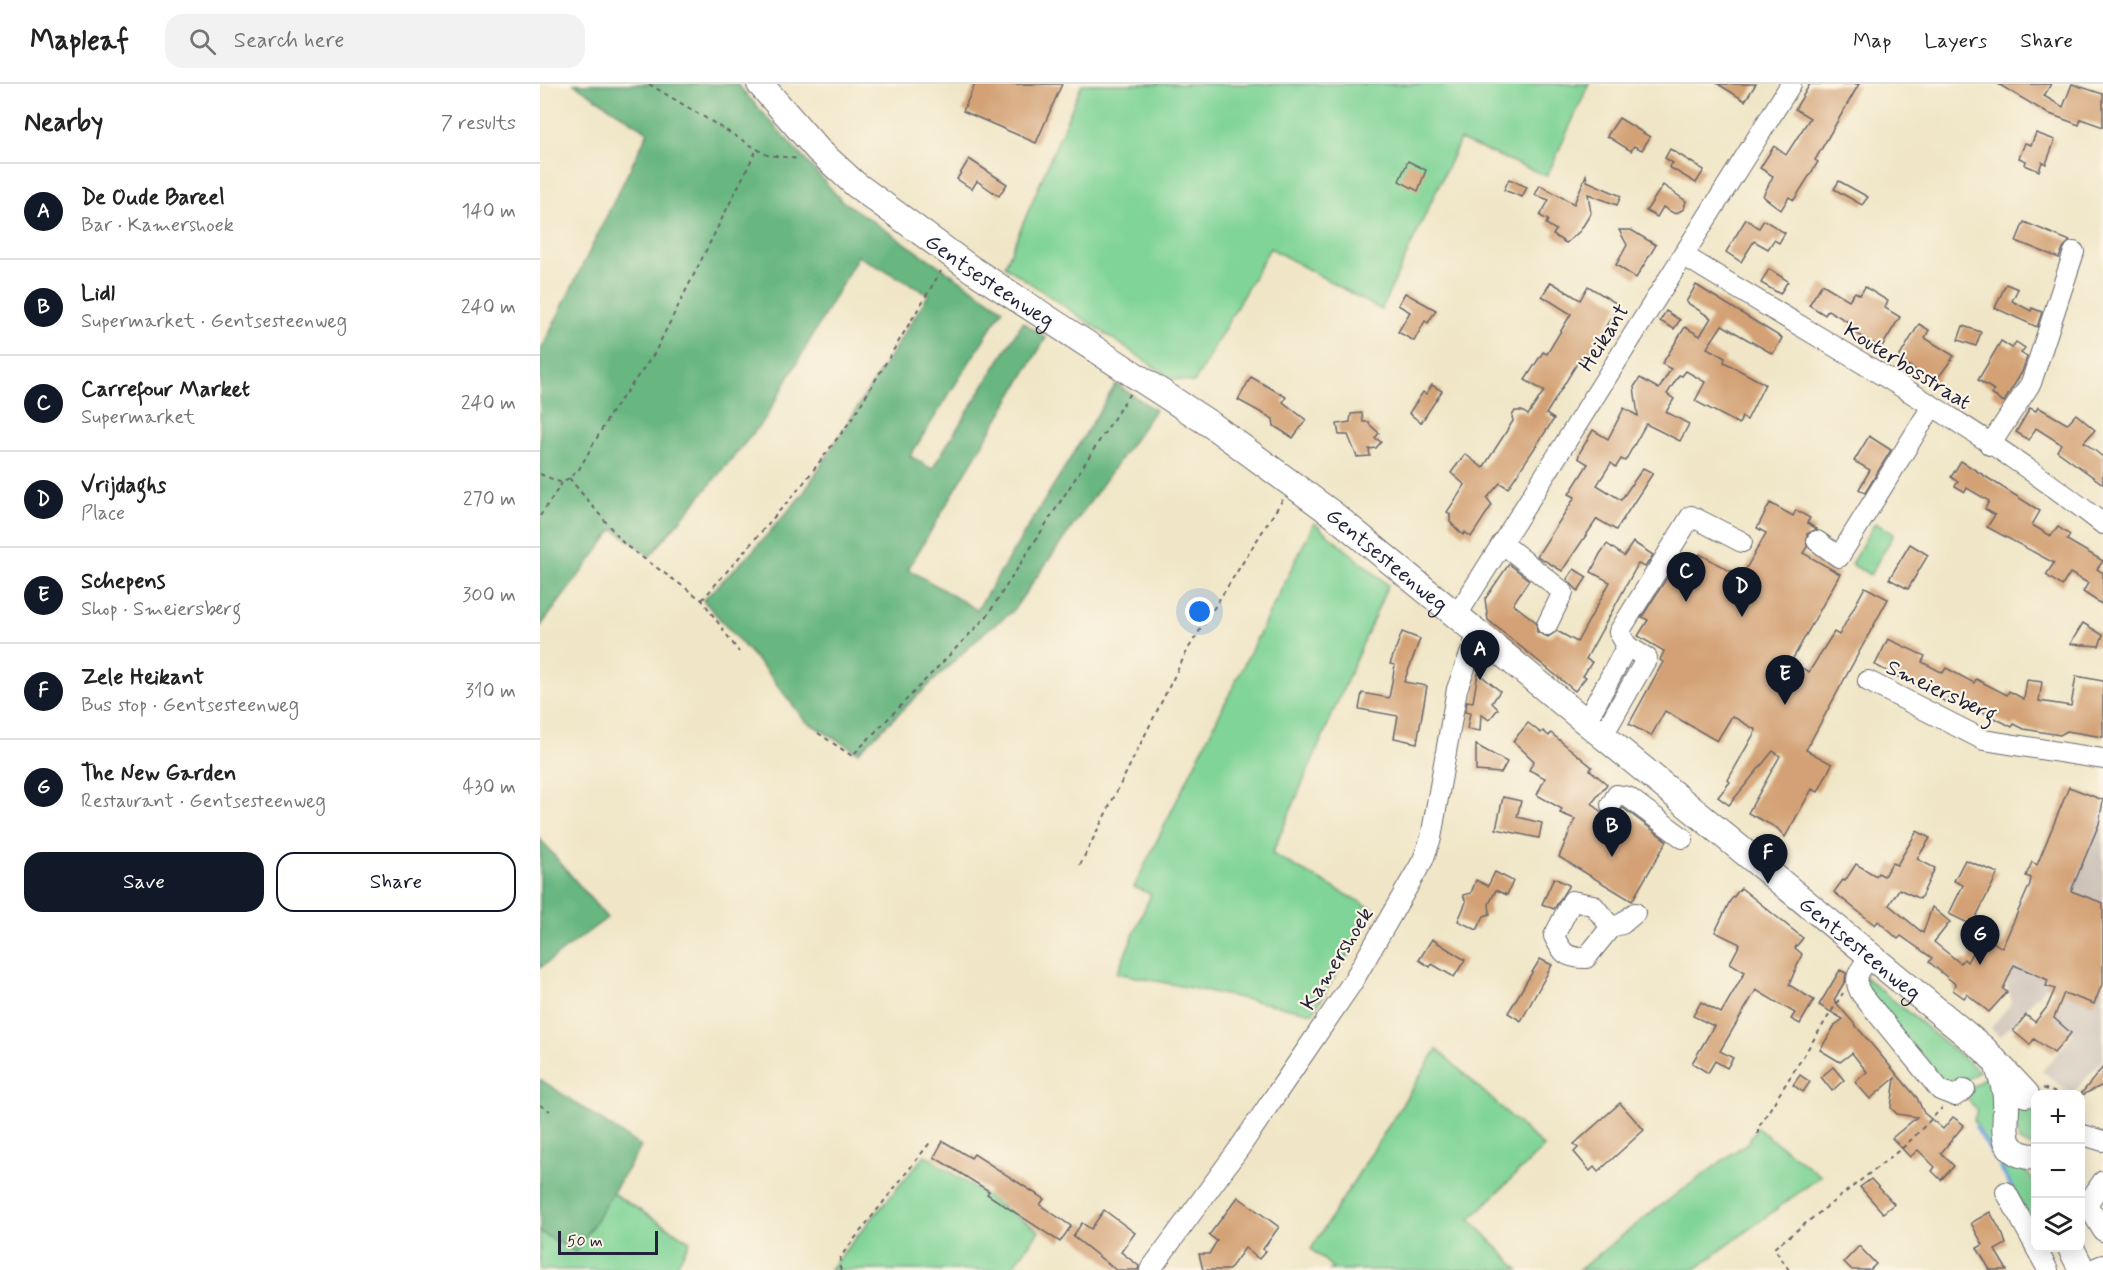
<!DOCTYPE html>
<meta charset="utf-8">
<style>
:root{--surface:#fff;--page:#f2f2f2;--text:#222;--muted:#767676;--line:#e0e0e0;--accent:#111827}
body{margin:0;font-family:Mynerve,sans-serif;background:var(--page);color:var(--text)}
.controls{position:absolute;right:18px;bottom:18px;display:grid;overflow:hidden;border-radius:12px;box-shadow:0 3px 15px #0003}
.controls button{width:54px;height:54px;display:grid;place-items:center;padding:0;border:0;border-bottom:2px solid var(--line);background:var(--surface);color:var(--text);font:30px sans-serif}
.scale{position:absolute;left:18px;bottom:15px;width:100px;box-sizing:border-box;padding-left:6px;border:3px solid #22223b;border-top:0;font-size:16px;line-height:21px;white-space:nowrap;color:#22223b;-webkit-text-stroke:4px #fcf5e5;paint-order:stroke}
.you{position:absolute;left:660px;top:528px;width:21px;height:21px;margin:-15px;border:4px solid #fff;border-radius:50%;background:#1a73e8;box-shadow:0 0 0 9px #1a73e833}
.badge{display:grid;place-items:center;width:39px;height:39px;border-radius:50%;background:var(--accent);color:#fff;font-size:20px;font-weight:700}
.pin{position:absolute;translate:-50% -50px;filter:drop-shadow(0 2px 3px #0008)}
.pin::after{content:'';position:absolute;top:32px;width:21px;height:18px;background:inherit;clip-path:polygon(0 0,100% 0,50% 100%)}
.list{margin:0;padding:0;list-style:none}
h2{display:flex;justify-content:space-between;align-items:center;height:78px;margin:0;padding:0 24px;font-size:26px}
h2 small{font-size:20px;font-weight:400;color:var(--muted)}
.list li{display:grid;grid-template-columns:39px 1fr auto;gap:18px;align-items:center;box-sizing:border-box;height:96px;padding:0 24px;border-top:2px solid var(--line)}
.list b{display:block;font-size:22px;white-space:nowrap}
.list p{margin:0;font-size:20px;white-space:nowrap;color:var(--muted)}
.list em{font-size:20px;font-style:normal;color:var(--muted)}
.actions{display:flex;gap:12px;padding:18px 24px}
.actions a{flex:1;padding:14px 0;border:2px solid var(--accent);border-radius:18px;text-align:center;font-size:21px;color:var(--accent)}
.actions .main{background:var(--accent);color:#fff}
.icon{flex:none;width:33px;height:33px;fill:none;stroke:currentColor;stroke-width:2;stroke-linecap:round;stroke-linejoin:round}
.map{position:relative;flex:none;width:1563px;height:1186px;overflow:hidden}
header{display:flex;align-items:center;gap:36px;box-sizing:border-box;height:84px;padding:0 30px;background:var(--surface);border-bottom:2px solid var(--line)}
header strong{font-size:28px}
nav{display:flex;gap:33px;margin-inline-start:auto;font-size:21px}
.search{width:420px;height:54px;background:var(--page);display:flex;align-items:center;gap:15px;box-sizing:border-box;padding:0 21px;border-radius:18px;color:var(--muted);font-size:22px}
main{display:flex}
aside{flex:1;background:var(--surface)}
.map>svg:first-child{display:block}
.industrial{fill:#cdc2b9}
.green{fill:#80d497;stroke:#517b69;stroke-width:1.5}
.forest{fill:#68b680;stroke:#456c5e;stroke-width:1.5}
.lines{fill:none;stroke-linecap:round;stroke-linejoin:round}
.stream{stroke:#73a1dc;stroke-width:4}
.building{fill:#d3a174}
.minor-casing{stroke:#6a676c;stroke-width:22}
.major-casing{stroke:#6a676c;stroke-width:28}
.path{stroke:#6a676c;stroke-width:2;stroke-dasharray:4.5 4.5;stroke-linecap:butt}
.minor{stroke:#fff;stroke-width:20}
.major{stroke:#fff;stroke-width:26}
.labels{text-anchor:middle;stroke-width:4.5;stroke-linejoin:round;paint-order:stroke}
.street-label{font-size:22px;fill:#22223b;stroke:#fcf5e5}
</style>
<header>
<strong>Mapleaf</strong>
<div class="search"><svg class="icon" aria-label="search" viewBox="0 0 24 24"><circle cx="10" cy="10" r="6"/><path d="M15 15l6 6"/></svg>Search here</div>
<nav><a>Map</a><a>Layers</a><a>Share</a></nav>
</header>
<main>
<aside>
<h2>Nearby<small>7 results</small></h2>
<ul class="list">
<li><span class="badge">A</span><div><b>De Oude Bareel</b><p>Bar · Kamershoek</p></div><em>140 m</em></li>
<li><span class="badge">B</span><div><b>Lidl</b><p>Supermarket · Gentsesteenweg</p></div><em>240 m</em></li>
<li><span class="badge">C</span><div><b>Carrefour Market</b><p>Supermarket</p></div><em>240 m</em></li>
<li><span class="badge">D</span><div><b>Vrijdaghs</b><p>Place</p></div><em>270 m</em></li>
<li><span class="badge">E</span><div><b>Schepens</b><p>Shop · Smeiersberg</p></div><em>300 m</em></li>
<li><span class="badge">F</span><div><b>Zele Heikant</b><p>Bus stop · Gentsesteenweg</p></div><em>310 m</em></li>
<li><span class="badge">G</span><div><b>The New Garden</b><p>Restaurant · Gentsesteenweg</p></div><em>430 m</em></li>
</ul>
<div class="actions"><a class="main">Save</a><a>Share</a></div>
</aside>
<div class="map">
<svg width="1563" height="1186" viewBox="0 0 1563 1186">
<rect width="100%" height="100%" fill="#fcf5e5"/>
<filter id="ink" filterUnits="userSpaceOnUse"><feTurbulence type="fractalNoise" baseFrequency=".0167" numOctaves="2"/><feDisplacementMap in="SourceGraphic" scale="12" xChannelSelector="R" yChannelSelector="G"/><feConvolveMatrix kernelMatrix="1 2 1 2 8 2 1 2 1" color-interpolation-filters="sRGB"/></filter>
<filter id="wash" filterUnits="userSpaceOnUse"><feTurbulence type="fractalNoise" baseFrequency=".008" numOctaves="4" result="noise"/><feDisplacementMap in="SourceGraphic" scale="24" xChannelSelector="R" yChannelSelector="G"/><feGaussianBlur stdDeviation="1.35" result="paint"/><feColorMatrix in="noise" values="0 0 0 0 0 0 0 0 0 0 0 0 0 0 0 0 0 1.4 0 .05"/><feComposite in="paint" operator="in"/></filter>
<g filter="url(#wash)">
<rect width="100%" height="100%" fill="#f0e6c7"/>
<polygon class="industrial" points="1529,703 1563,716 1563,975 1532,1010 1502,987 1533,950 1512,933 1524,909 1506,902 1460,953 1451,944 1472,918 1463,888 1454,884"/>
<g class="green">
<polygon points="542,0 1049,0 1007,92 920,56 841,226 730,164 654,299 631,294 465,182"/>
<polygon points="774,439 848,501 732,770 835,826 773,929 577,889 611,810 594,803"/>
<polygon points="1335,439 1354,450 1330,491 1311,480"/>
<polygon points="1324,892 1439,987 1419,1002 1408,1006 1326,909"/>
<polygon points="897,965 1004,1063 930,1135 979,1186 789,1186 792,1183 771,1165"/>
<polygon points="1449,990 1481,1081 1496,1099 1495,1142 1434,1037 1437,1025 1428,1016 1429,1006"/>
<polygon points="1495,1021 1495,1064 1479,1057 1475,1033 1480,1026"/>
<polygon points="1217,1044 1281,1092 1154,1186 1039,1186 1108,1131 1208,1058"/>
<polygon points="385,1071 499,1147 470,1186 289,1186"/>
<polygon points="72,1109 150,1157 134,1186 0,1186 0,1148 36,1168"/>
</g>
<g class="forest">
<polygon points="34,0 197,0 301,116 463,225 370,372 392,385 483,238 506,254 368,485 437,526 576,300 615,326 472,528 447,546 318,668 265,637 229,590 163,516 212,468 263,410 389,210 318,172 225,335 110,472 74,445 0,543 0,268 108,48"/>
<polygon points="0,755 67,834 0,884"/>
<polygon points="0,995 101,1063 36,1168 0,1148"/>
</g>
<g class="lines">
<g class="stream">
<polyline points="1436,1043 1455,1075"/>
<polyline points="1460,1083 1472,1103"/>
</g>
</g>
<g id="blocks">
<g class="building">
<polygon points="435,0 522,0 496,59 423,27"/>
<polygon points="1178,0 1216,0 1205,17"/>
<polygon points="1270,0 1319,0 1275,76 1278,78 1254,116 1249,113 1241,126 1223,112 1233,92 1220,84 1234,62 1246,71 1270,34 1255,25"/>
<polygon points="1458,0 1511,0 1504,12 1523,23 1532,0 1563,10 1563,43 1541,35 1539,41 1507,29"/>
<polygon points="1079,34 1110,53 1102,66 1094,62 1091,67 1067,52"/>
<polygon points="1496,49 1515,56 1506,80 1502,78 1499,87 1485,81 1486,77 1479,74 1485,59 1491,61"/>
<polygon points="1130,65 1164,86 1156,99 1129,83 1133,79 1125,74"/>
<polygon points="429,75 467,100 459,112 437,97 432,105 417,95"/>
<polygon points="868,77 886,86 878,107 859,97"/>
<polygon points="1046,91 1047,97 1081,112 1077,121 1048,110 1051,129 1040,147 1026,159 1013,151 1016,146 1006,140 1008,136 1000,132 1009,116 995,111 1000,101 1034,120"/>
<polygon points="969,95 987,103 982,113 964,106"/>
<polygon points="1299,97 1328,113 1322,121 1294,105"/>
<polygon points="1123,101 1146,117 1144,125 1135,130 1123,123 1117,133 1106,127"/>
<polygon points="1206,135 1219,144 1224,136 1245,149 1239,159 1234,156 1228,165 1214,157 1201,178 1186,168"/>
<polygon points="1484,138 1530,157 1523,164 1519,174 1476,157"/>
<polygon points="1079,146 1091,146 1116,161 1096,194 1076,181 1087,161"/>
<polygon points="1229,185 1248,197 1240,210 1221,199"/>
<polygon points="1011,198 1040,216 1048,202 1079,221 1045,276 1041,273 1006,330 1014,335 968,404 960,399 947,414 952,421 931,453 925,448 923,451 910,438 910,430 907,428 925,401 911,389 925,370 943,384 973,337 972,332 975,327 982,327 988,331 1004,307 985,296 1003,268 1007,270 1031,230 1002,212"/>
<polygon points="1282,200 1309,216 1315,208 1320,211 1325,203 1348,217 1345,224 1360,233 1341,264 1307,244 1310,239 1288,226 1285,231 1269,221"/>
<polygon points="1466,200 1478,205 1472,217 1491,227 1492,224 1502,228 1497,243 1455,224"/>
<polygon points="1156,201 1242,254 1233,270 1182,241 1167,264 1185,274 1184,278 1225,300 1207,336 1202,333 1199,340 1155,317 1165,298 1146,287 1142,292 1139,291 1127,310 1134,315 1126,328 1149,340 1140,357 1106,340 1085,377 1081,375 1076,383 1071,379 1057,401 1081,416 1103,384 1113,389 1076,446 1057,435 1022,487 997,472 1035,413 1029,410 1048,380 1038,374 1040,368 1053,346 1068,355 1084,324 1098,332 1094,303 1100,294 1119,305 1131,285 1122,280 1145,243 1160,252 1171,234 1146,218"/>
<polygon points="865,209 896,226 888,239 885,237 874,257 858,248 870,228 858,221"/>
<polygon points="1126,227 1140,236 1134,245 1120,237"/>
<polygon points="1379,240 1389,246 1385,254 1414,272 1395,298 1358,275"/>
<polygon points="1423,242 1441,248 1436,262 1418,256"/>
<polygon points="1461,257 1472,264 1476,258 1485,264 1481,269 1487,273 1482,288 1464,318 1451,310 1454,306 1438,296"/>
<polygon points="711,293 746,313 743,318 766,336 753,354 734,342 733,335 698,316"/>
<polygon points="892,301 902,307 881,339 869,329 883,308 886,310"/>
<polygon points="1498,323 1527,340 1536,330 1555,346 1544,358 1563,373 1563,400 1517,367 1521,360 1496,344 1489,356 1476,348 1490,324 1496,327"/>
<polygon points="822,329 823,338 829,338 830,341 839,349 835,354 841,358 836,364 829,365 830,372 817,373 808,351 799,351 797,340 810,338 811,330"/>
<polygon points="1329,352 1351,366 1325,409 1319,405 1330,386 1314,377"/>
<polygon points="1421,377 1500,427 1492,441 1511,452 1518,443 1530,451 1527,456 1563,477 1557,485 1563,489 1563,521 1543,508 1548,499 1530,489 1522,502 1506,491 1514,479 1447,443 1455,431 1445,425 1449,417 1427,404 1425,408 1415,402 1418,398 1411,393"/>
<polygon points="1230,419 1253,432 1256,426 1270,434 1267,439 1277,445 1267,450 1267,463 1263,469 1300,490 1251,578 1269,588 1294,548 1299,551 1325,503 1348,515 1266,666 1292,680 1278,708 1272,705 1245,753 1237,744 1208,729 1240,672 1233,667 1189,721 1178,713 1190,698 1188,696 1216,646 1192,632 1177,657 1125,627 1111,652 1089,640 1123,578 1120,576 1124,567 1098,552 1108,536 1102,533 1133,484 1145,492 1160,470 1195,490 1197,486 1203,490 1226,449 1217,444"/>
<polygon points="1093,458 1113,471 1105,483 1098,480 1046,575 1052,578 1043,592 1046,593 1035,607 948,536 945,515 969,480 989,496 973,520 996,538 997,548 1008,553 1017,547 1037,558 1070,498 1051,488 1060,470 1067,460 1084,472"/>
<polygon points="1370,460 1388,471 1368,505 1349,495"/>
<polygon points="1034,485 1047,493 1038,507 1027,495"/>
<polygon points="1543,539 1563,551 1559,562 1530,560"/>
<polygon points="862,548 880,555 864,598 887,602 877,659 854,654 858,632 819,625 822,609 849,614 855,581 850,580"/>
<polygon points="1348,555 1385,572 1382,578 1403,589 1406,584 1434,599 1436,595 1467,611 1469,607 1484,615 1487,596 1502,598 1499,617 1531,622 1536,592 1563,597 1563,653 1527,647 1520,651 1484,645 1474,640 1472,643 1410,611 1406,618 1335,581"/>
<polygon points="938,589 960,607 952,619 958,625 949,636 941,630 940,647 927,645 930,629 925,628 927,617 933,618"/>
<polygon points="988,639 1001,649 1003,647 1009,652 1011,649 1052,683 1050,686 1067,700 1052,719 1064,731 1076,732 1083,724 1127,757 1092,817 1019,773 1035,735 1020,729 1022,725 997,711 1005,694 989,686 994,677 973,657"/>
<polygon points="936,661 967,678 961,689 936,687"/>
<polygon points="1529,703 1563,716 1559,740 1531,807 1563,819 1563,898 1554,920 1524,909 1514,934 1531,949 1514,969 1494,955 1490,961 1473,947 1486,931 1495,938 1507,923 1515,905 1506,902 1508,896 1474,881 1463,905 1467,908 1449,928 1427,910 1424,914 1413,906 1415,900 1389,878 1392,874 1361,852 1358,855 1338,837 1335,841 1294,808 1303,796 1305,797 1316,780 1336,792 1338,789 1344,792 1352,779 1357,781 1377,747 1390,754 1377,775 1395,784 1380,815 1359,805 1349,821 1383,849 1392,823 1410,838 1394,858 1420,879 1424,875 1427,878 1442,851 1462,864 1490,800 1491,794 1486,792 1492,778 1497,781"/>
<polygon points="963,713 981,717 977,733 1002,739 999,754 956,745"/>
<polygon points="1425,776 1458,789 1432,841 1409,830 1423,801 1414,797"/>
<polygon points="955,788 973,797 967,811 956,806 949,820 950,830 944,832 937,846 918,837 926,818 923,811 931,809 936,796 948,802"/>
<polygon points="1014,794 1029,801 1014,825 1002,820"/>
<polygon points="1201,804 1263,854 1255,864 1262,870 1249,901 1274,916 1260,940 1251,935 1255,929 1216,906 1180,967 1193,974 1187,984 1175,977 1168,989 1152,979 1174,942 1153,932 1161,918 1181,929 1205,888 1190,879 1200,860 1175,848 1190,817"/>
<polygon points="892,855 925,876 914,893 892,880 890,883 879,876"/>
<polygon points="1000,875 1012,881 981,937 968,929"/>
<polygon points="1300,886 1306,889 1305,897 1294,916 1377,1014 1384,1029 1403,1045 1413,1033 1424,1041 1401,1069 1414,1082 1401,1096 1392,1087 1395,1083 1378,1066 1370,1073 1352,1054 1377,1033 1357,1030 1351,1024 1355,994 1330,1015 1315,998 1327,988 1312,969 1300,978 1280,966 1295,941 1303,935 1279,921"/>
<polygon points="1293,983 1304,996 1292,1007 1281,993"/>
<polygon points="1563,983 1563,1001 1540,1012 1540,1011"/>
<polygon points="1260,991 1270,998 1263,1008 1253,1001"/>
<polygon points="1080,1019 1104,1046 1058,1088 1054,1083 1050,1087 1034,1068 1038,1064 1034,1060"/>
<polygon points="403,1057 431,1074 434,1070 504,1115 500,1121 531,1142 520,1158 447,1110 449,1107 394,1073"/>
<polygon points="1331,1095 1354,1120 1343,1129 1320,1103"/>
<polygon points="698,1113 739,1143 723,1165 726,1167 719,1175 705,1164 689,1186 663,1186 659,1170 669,1170 677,1157 669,1151"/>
<polygon points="564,1126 595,1149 581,1168 599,1182 598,1186 576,1186 533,1152 542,1139 551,1145"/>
<polygon points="1450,1128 1463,1151 1466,1160 1455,1166 1467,1186 1450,1186 1437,1164 1443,1161 1431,1139"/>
<polygon points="1319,1162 1336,1180 1330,1186 1312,1186 1304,1178"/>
</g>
</g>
</g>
<g filter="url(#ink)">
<use href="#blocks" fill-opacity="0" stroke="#6a676c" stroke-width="1.5"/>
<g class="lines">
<defs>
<g id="minor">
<path d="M1143,171C1283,258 1433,338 1563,440"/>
<polyline points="1450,361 1491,299 1534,168"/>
<polyline points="1277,457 1299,473 1391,324"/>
<polyline points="962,459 1023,508 1007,541"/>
<polyline points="917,531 1251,0"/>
<polyline points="1328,597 1444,656 1563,675"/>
<polyline points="1046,638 1087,562 1079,548 1151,432 1202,458"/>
<polyline points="1063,651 1107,574 1087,562"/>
<polyline points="1071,721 1077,711 1088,713 1143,754"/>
<path d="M1071,843L1046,874C1026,874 1022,869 1014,852L1032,817L1053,821L1071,843L1082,840L1095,829"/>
<path d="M1331,872C1320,885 1311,895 1322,911L1400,1006L1415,1012L1425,1005"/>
<polyline points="1540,1050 1563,1057"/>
<polyline points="1563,1097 1547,1120 1563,1147"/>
<polyline points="1466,1108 1496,1163"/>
<polyline points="1496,1164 1508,1186"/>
<polyline points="610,1186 698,1066 812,899 883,776 891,754 917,605 938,549"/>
<polyline points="1551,1186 1563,1181"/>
</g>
<g id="major">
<path id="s1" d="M220,0L278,66L315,100L430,184L673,342L794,431L1444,965L1486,1010"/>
<path d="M1458,982C1461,993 1466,1004 1466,1015C1468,1040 1454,1071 1496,1073"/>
<polyline points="1531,1164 1542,1186"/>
</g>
</defs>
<use href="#minor" class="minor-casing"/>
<use href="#major" class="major-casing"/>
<g class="path">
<polyline points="109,0 227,71 260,75"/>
<polyline points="0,390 22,399 38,387 71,329 114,270 217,65"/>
<polyline points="29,394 85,461 162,516 199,568"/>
<polyline points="0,432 22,399"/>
<polyline points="162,516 262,401 312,335 401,187"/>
<polyline points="278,649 312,672 447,532 590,309"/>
<polyline points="540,781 648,565 743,415"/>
<polyline points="1503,1004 1519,1010"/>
<polyline points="0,1021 10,1027"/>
<polyline points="1218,1050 1218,1044 1303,909"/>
<polyline points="301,1186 299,1181 301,1172 392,1056"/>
<polyline points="1249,1186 1234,1164 1366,1061 1402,1024"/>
</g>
<use href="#minor" class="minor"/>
<use href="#major" class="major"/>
</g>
</g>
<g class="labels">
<g class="street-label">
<text dy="8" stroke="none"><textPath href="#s1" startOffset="304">Gentsesteenweg</textPath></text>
<text transform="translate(1063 253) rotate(-58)" y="8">Heikant</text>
<text transform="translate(1368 281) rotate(32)" y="8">Kouterbosstraat</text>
<text dy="8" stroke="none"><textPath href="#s1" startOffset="790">Gentsesteenweg</textPath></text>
<text transform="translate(1402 606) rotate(25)" y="8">Smeiersberg</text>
<text dy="8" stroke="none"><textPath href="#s1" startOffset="1402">Gentsesteenweg</textPath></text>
<text transform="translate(796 874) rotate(-58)" y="8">Kamershoek</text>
</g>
</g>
</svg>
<div class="controls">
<button>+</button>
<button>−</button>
<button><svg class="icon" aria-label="layers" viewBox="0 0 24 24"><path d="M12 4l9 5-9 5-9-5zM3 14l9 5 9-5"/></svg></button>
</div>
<div class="scale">50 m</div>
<div class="you"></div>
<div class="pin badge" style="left:940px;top:596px">A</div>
<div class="pin badge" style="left:1072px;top:773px">B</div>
<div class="pin badge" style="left:1146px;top:518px">C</div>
<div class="pin badge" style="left:1202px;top:533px">D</div>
<div class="pin badge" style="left:1245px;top:621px">E</div>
<div class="pin badge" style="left:1228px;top:800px">F</div>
<div class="pin badge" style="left:1440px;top:881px">G</div>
</div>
</main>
